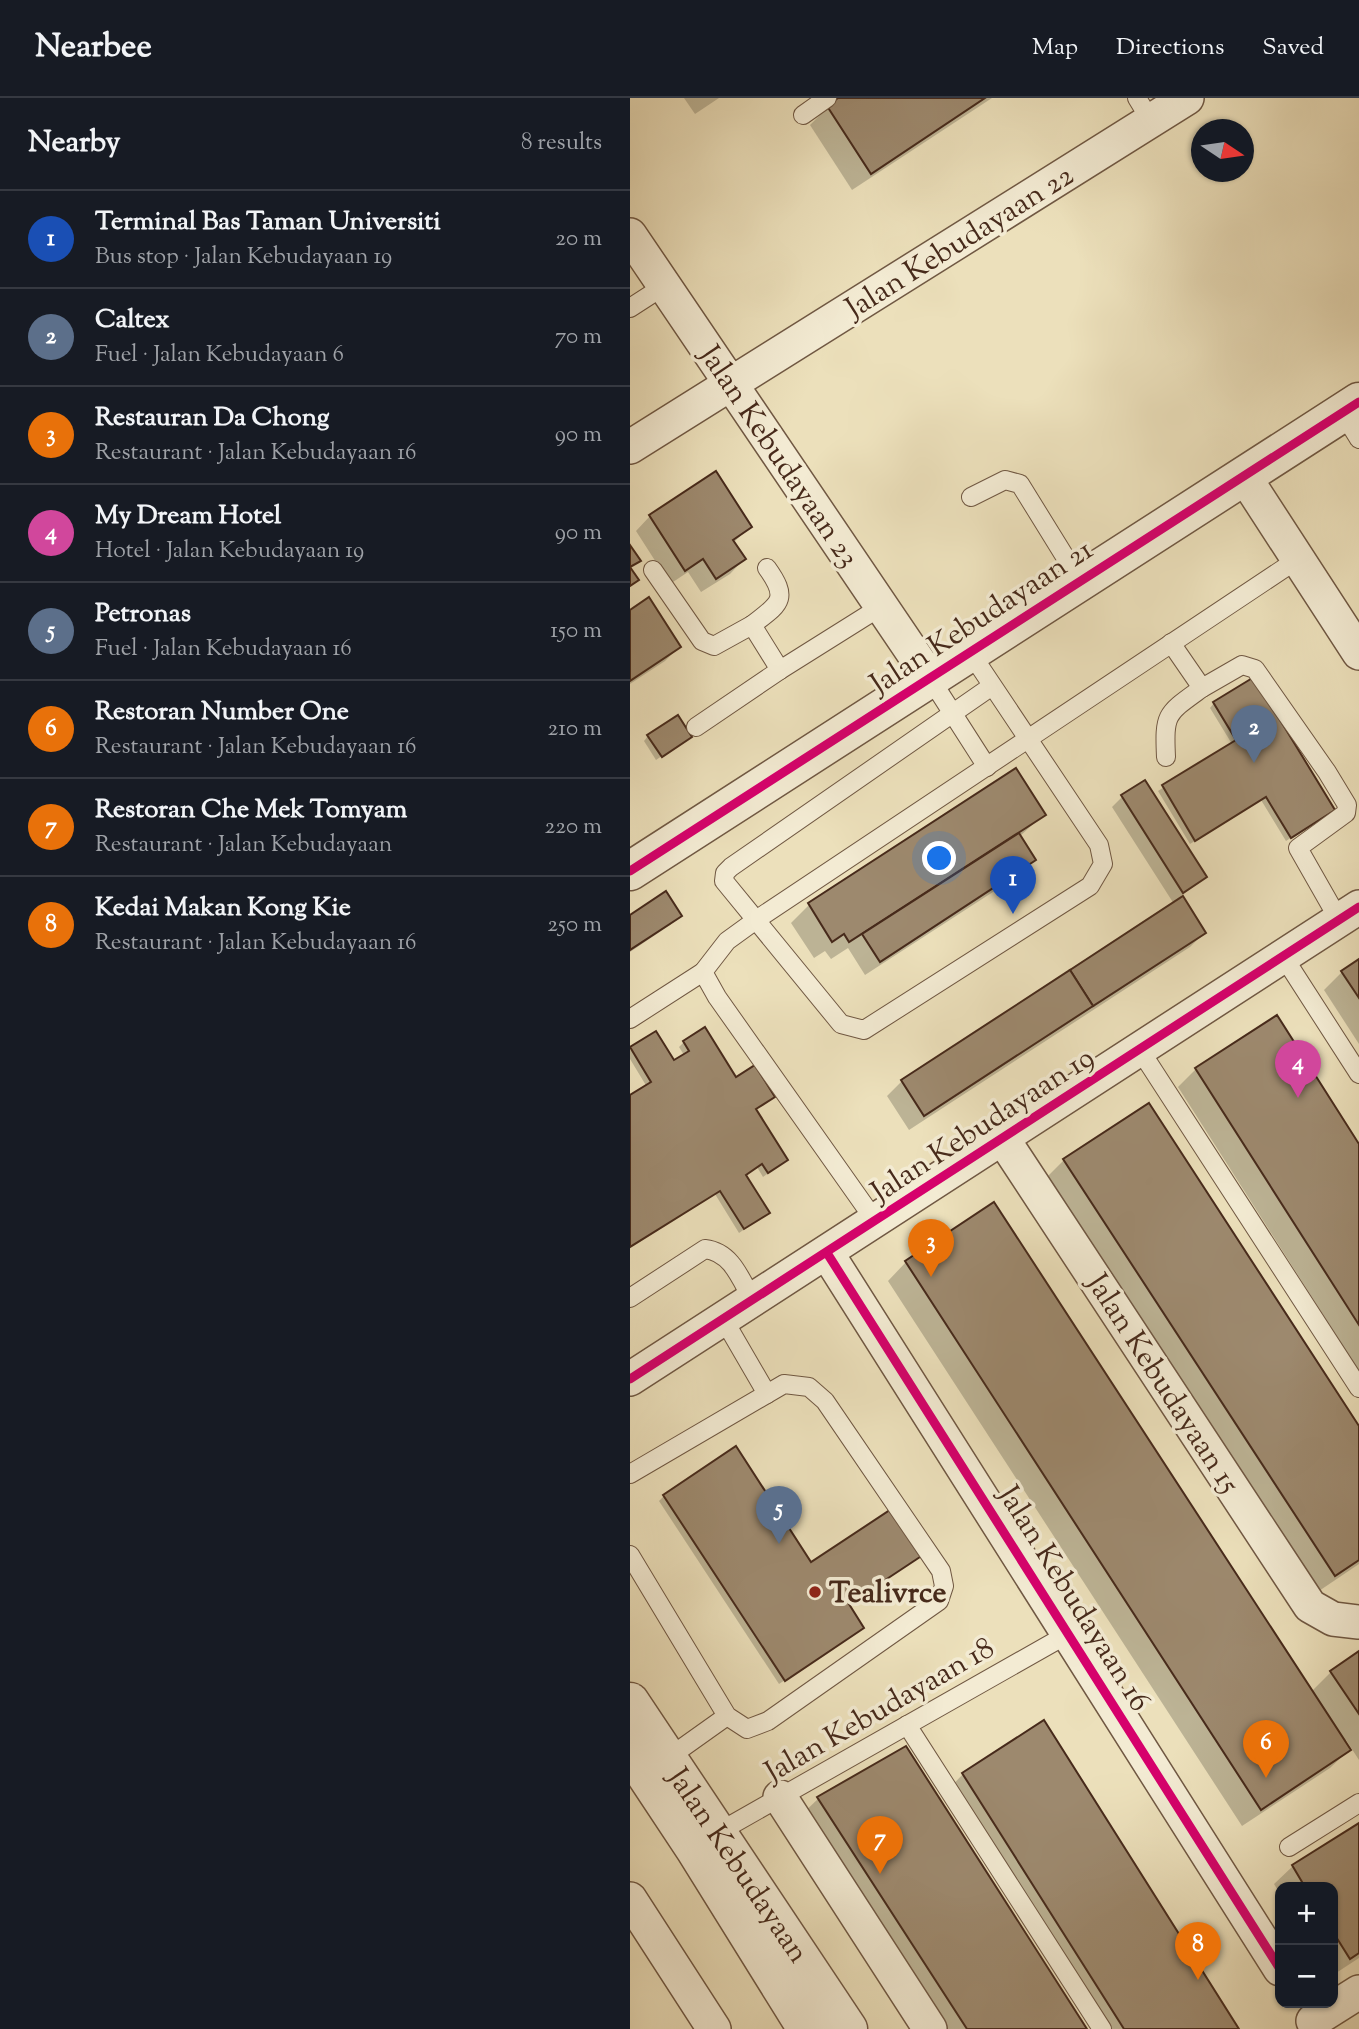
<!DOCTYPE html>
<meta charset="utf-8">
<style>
:root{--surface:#171b24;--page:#20242c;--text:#f1f3f6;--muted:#9ea1a6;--line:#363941;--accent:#b45309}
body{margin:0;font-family:"Sorts Mill Goudy",serif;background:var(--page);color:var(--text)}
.controls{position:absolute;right:21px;bottom:21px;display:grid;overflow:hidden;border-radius:14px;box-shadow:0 2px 5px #0004}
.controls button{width:63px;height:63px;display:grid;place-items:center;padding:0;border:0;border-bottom:2px solid var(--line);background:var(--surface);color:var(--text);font:35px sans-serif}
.compass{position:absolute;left:561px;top:21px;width:63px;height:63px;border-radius:50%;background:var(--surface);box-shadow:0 2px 5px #0004;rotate:103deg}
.you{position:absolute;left:310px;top:761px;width:24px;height:24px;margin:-18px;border:5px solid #fff;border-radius:50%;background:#1a73e8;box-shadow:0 0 0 10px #1a73e833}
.badge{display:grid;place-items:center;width:46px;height:46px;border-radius:50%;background:var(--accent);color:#fff;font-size:23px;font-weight:700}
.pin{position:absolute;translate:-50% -58px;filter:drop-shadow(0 2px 4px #0008)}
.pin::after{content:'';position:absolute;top:37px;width:24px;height:21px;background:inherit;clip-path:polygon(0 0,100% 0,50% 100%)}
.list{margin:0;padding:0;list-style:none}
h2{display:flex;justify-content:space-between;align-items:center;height:91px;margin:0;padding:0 28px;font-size:30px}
h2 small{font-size:23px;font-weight:400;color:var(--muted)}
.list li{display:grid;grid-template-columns:46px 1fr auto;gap:21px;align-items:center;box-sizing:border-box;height:98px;padding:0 28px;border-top:2px solid var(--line)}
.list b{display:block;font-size:26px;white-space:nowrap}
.list p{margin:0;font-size:23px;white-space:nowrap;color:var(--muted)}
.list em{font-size:23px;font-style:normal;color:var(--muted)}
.map{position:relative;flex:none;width:729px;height:1931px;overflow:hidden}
header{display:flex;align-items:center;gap:42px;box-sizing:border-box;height:98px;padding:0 35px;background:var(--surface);border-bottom:2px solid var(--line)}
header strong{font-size:33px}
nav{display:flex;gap:38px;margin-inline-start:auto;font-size:24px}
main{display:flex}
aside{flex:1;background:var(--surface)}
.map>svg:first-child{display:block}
.shadow{fill:#0003}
.building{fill:#9d896e;stroke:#472a1b;stroke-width:2}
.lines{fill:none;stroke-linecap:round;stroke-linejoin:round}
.service-casing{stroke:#705843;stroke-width:20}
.minor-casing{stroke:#705843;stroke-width:36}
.tertiary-casing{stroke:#705843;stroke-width:41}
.service{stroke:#f3ebd3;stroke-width:18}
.minor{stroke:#f3ebd3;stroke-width:33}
.tertiary{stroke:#f3ebd3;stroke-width:38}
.cycleway-casing{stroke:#f3ebd3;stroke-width:13}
.cycleway{stroke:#d6006c;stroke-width:9}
.poi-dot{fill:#8f2418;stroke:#f3ebd3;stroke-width:2.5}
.labels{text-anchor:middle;stroke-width:7;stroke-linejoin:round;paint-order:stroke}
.street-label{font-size:30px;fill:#472a1b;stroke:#f3ebd3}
.poi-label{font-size:30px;font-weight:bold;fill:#472a1b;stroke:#f3ebd3;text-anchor:start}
</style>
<header>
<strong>Nearbee</strong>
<nav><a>Map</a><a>Directions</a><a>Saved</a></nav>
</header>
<main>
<aside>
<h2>Nearby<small>8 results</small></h2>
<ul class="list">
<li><span class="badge" style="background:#1a4fb4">1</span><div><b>Terminal Bas Taman Universiti</b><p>Bus stop · Jalan Kebudayaan 19</p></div><em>20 m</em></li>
<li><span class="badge" style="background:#5c6f8a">2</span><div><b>Caltex</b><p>Fuel · Jalan Kebudayaan 6</p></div><em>70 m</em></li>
<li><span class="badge" style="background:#e8710a">3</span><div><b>Restauran Da Chong</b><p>Restaurant · Jalan Kebudayaan 16</p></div><em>90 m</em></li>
<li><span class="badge" style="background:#d1479c">4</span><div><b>My Dream Hotel</b><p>Hotel · Jalan Kebudayaan 19</p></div><em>90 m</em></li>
<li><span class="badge" style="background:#5c6f8a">5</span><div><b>Petronas</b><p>Fuel · Jalan Kebudayaan 16</p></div><em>150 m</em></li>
<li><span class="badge" style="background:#e8710a">6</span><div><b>Restoran Number One</b><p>Restaurant · Jalan Kebudayaan 16</p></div><em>210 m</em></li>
<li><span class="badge" style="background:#e8710a">7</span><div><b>Restoran Che Mek Tomyam</b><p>Restaurant · Jalan Kebudayaan</p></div><em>220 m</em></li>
<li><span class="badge" style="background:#e8710a">8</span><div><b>Kedai Makan Kong Kie</b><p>Restaurant · Jalan Kebudayaan 16</p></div><em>250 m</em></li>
</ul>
</aside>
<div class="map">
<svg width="729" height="1931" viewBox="0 0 729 1931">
<rect width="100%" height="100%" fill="#ece0bb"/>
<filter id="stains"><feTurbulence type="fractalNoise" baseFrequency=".00286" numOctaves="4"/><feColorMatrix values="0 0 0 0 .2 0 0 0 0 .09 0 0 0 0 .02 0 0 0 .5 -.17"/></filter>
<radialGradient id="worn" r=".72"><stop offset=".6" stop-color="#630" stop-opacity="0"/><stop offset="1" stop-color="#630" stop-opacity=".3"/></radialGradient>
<g class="shadow">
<polygon points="54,0 89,0 65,16"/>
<polygon points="211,0 362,0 222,92 180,27 198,9"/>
<polygon points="20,418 120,429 103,445 114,461 100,476 71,494 58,474 40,486 6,433"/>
<polygon points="0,514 49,549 35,563 0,586"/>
<polygon points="584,605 703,712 656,743 631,702 560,746 528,693 602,646 580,610"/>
<polygon points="18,638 60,639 26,662 14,643"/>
<polygon points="385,673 413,717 389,739 404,762 389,777 235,877 218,850 201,861 195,853 184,860 161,825 179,807"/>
<polygon points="514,684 575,779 551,798 574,835 560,849 279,1032 257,998 272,983 544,806 482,709 492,699"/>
<polygon points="50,817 40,827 0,854 0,819"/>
<polygon points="729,863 729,946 694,892 712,874"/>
<polygon points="54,944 106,981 143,999 125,1012 156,1062 133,1079 127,1069 115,1078 138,1115 109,1135 85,1096 0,1149 0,999 17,989 0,961 0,952 43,964 54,957 49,949"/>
<polygon points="566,971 729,1049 729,1273 548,989"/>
<polygon points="434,1062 729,1331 729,1466 686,1495 416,1080"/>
<polygon points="364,1106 681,1594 701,1574 729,1555 729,1662 716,1642 713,1644 719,1652 700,1670 612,1728 258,1183 276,1164"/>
<polygon points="34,1398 181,1466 217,1506 227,1534 149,1586 29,1403"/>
<polygon points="333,1676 607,1931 465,1931 315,1695"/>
<polygon points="189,1700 455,1931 307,1931 170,1718"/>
<polygon points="729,1727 729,1860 703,1877 703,1789 650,1789 650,1796 644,1786 663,1768"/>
</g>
<g class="building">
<polygon points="208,0 355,0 241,76 197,8"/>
<polygon points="86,373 122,429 103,442 116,461 86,481 73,461 55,473 19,417"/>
<polygon points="0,447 11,463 0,469 9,482 0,488"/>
<polygon points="19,499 51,549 0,583 0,512"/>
<polygon points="624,579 705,712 661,740 636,699 565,743 532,687 606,642 583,604"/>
<polygon points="48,617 62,639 32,659 17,637"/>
<polygon points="386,670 416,717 219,844 214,836 202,844 178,805"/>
<polygon points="515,682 577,779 553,795 491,697"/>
<polygon points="389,735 406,762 250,864 232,836"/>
<polygon points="36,793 52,818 0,852 0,817"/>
<polygon points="553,798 576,835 463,908 440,872"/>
<polygon points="729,861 729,900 711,873"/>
<polygon points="440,872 463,908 294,1018 271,982"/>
<polygon points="647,917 729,1046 729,1227 565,970"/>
<polygon points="75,929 106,979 125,967 145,999 126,1011 158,1062 138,1075 132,1066 116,1077 140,1115 114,1131 90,1093 0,1149 0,997 21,984 0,949 26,933 44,962 59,953 53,943"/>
<polygon points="519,1005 729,1328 729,1462 705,1478 433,1061"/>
<polygon points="364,1104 721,1652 631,1712 275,1163"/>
<polygon points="106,1348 181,1464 266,1408 296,1455 219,1506 234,1530 155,1583 33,1397"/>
<polygon points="729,1553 729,1616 700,1573"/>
<polygon points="414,1622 609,1931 494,1931 332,1675"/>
<polygon points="276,1648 457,1931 337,1931 187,1699"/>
<polygon points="729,1725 729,1855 720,1861 703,1834 703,1789 675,1789 662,1767"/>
</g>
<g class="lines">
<defs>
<g id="service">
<polyline points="507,0 521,23"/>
<polyline points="173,17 197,0"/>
<polyline points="0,210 34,188"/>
<polyline points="713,315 729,341"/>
<polyline points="341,399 375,382 390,386 450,483"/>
<polyline points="23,472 72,543 84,548 122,527 150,572"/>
<path d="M122,527C149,506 160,502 137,470"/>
<polyline points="541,545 572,590 612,567 625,571 697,674 717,707 716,715 668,750 709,822"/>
<polyline points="340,554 469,747 473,766 460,788 234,932 211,926 94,783 95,775 101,769 362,588"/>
<polyline points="300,580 357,669"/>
<polyline points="66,629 150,572 252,508"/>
<path d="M536,659C534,615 536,616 572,590"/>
<polyline points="653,858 729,976"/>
<polyline points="73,874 97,843 126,822 668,461"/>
<polyline points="0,921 73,874 87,899 246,1124"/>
<polyline points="510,952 729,1290"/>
<path d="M0,1200L75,1151C102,1154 111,1182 123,1203"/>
<polyline points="94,1222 137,1296"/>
<polyline points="0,1376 154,1286 179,1289 195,1303 311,1473 314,1488 309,1503 138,1623 117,1631 97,1618 0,1457"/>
<polyline points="277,1627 472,1931"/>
<polyline points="38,1660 97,1618"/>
<polyline points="87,1735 438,1536"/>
<polyline points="659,1749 729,1705"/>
</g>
<g id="minor">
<polyline points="0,137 300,580"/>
<polyline points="0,349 557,0"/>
<polyline points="614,378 729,555"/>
<polyline points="373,1041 680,1508 703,1521 729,1524"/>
<polyline points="197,1155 650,1871"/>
<polyline points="0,1281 729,809"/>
<polyline points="150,1699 300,1931"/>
<polyline points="0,1801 84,1931"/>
<polyline points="683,1923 729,1894"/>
</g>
<g id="tertiary">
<polyline points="0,773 729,304"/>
<polyline points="0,1604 218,1931"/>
<polyline points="0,1653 65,1751 177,1931"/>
</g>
</defs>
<use href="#service" class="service-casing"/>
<use href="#minor" class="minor-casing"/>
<use href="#tertiary" class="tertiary-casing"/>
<use href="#service" class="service"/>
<use href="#minor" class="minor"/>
<use href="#tertiary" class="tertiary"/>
<defs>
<g id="cycleway">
<polyline points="0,773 729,304"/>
<polyline points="197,1155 650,1871"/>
<polyline points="0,1281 729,809"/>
</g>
</defs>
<use href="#cycleway" class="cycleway-casing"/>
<use href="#cycleway" class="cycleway"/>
</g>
<circle class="poi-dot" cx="185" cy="1494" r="7"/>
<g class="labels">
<g class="street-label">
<text transform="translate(329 143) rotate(-32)" y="10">Jalan Kebudayaan 22</text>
<text transform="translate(150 358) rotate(56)" y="10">Jalan Kebudayaan 23</text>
<text transform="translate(351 518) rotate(-33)" y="10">Jalan Kebudayaan 21</text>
<text transform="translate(352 1026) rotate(-33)" y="10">Jalan Kebudayaan 19</text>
<text transform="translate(534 1285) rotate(57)" y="10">Jalan Kebudayaan 15</text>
<text transform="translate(445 1500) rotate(58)" y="10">Jalan Kebudayaan 16</text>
<text transform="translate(249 1611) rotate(-30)" y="10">Jalan Kebudayaan 18</text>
<text transform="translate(109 1767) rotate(56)" y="10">Jalan Kebudayaan</text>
</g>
<g class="poi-label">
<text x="199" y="1504">Tealivrce</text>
</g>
</g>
<rect width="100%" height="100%" filter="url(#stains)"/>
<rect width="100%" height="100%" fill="url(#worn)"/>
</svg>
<div class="controls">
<button>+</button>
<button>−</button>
</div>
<svg class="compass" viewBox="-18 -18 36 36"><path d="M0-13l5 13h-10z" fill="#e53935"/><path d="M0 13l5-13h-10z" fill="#9ea1a6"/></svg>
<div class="you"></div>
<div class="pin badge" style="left:383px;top:816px;background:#1a4fb4">1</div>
<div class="pin badge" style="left:624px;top:665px;background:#5c6f8a">2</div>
<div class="pin badge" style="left:301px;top:1179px;background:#e8710a">3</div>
<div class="pin badge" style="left:668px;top:1000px;background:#d1479c">4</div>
<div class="pin badge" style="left:149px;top:1446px;background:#5c6f8a">5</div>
<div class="pin badge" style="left:636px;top:1680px;background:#e8710a">6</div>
<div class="pin badge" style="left:250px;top:1776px;background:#e8710a">7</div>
<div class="pin badge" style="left:568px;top:1882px;background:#e8710a">8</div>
</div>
</main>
